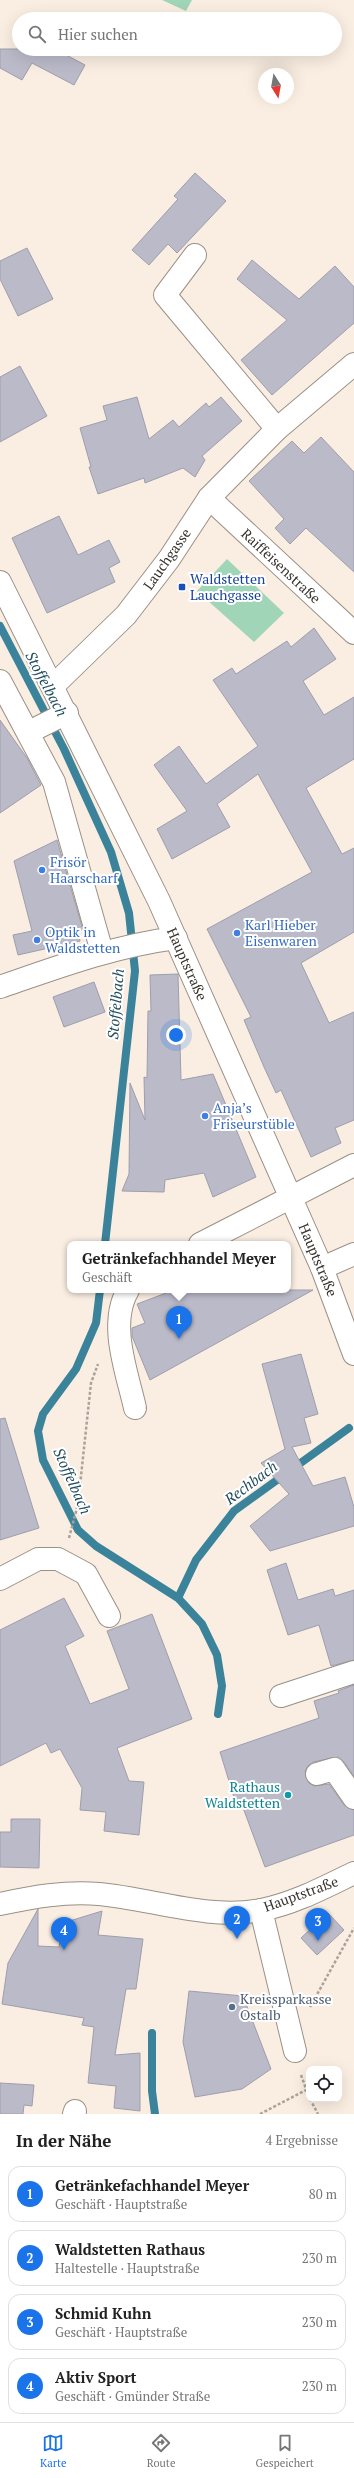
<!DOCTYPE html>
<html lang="de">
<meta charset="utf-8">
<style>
:root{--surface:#fff;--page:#f2f2f2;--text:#222;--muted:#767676;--line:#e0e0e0;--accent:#1a73e8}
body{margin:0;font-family:"PT Serif",serif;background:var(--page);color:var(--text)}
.controls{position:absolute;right:12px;bottom:12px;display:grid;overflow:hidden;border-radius:8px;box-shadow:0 4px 16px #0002}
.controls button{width:36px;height:36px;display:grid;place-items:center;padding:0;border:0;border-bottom:1px solid var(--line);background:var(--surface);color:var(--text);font:20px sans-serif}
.compass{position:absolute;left:258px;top:68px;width:36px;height:36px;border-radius:50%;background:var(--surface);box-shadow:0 4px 16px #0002;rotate:169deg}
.you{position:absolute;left:176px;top:1035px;width:14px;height:14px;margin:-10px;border:3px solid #fff;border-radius:50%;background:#1a73e8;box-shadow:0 0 0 6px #1a73e833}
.badge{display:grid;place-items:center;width:26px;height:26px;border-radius:50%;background:var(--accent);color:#fff;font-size:13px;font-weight:700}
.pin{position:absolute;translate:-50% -33px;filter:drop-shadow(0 1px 2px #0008)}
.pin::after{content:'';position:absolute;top:21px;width:14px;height:12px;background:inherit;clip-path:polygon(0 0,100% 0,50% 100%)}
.popup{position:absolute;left:67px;top:1241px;width:224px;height:52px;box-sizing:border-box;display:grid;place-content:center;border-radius:8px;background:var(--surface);filter:drop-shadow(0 1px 3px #0005);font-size:13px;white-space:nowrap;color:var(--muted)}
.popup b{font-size:15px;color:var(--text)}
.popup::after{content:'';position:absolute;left:50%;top:100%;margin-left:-8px;border:8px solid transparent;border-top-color:var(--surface)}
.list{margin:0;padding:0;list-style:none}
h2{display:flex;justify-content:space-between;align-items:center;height:52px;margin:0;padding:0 16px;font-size:17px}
h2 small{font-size:13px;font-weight:400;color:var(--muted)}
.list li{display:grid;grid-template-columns:26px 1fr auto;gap:12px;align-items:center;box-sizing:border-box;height:56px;margin:0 8px 8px;padding:0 8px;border:1px solid var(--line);border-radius:12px}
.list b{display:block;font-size:15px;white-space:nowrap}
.list p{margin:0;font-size:13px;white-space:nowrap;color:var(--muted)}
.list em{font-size:13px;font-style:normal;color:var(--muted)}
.icon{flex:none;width:22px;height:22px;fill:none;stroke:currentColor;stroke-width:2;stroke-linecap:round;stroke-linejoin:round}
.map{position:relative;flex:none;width:354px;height:2114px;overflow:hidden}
.search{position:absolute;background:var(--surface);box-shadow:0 4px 16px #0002;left:12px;right:12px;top:12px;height:44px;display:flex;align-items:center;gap:10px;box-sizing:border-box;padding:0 14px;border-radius:22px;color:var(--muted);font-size:15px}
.sheet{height:308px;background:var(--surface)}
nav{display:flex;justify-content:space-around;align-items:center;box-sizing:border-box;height:56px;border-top:1px solid var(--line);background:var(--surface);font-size:11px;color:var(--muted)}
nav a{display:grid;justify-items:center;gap:2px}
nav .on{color:var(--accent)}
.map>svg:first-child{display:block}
.green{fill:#a1d5b8}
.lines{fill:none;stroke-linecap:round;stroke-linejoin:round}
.stream{stroke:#3a839a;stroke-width:8}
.building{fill:#babac9;stroke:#9e9eac}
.minor-casing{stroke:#9b9086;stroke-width:24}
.path{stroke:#aba299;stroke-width:2.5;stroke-dasharray:3 2;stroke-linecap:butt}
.minor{stroke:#fff;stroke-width:22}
.transit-dot{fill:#1a4fb4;stroke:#fff;stroke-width:1.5}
.shop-dot{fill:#3f7fe0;stroke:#fff;stroke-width:1.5}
.culture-dot{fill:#0f9aa8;stroke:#fff;stroke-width:1.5}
.service-dot{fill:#5c6f8a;stroke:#fff;stroke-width:1.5}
.labels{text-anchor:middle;stroke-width:4;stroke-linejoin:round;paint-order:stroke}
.street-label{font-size:14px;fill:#37332e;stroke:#fff}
.transit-label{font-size:14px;fill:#164399;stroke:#fff;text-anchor:start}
.shop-label{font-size:14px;fill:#366cbe;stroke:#fff;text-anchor:start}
.culture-label{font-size:14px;fill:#0d838f;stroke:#fff;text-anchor:end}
.service-label{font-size:14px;fill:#4e5e75;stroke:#fff;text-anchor:start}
.water-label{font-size:15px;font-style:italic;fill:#234e5f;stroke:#fff}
</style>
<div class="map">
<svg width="354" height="2114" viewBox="0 0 354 2114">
<rect width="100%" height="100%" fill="#faeee2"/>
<g class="green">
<polygon points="162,0 192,0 186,11"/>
<polygon points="227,559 284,613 254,642 197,591"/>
</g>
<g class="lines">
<g class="stream">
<polyline points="0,626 64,749 111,852 129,913 135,971 105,1244"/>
<polyline points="100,1290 96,1323 76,1369 43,1414 38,1431 43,1460 78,1530 96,1546 178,1598 202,1624 217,1655 222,1686 218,1714"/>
<polyline points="178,1598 196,1560 234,1511 349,1428"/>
<polyline points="152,2033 152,2091 155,2114"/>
</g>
</g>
<g class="building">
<polygon points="0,49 55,49 85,65 74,85 32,63 22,80 0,68"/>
<polygon points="195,173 226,201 177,253 168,244 149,265 132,250 178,199 174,196"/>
<polygon points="27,248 53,299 18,316 0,279 0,261"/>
<polygon points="252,260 299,299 335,266 354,287 354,323 272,395 241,360 287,320 237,279"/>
<polygon points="20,366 47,416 0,442 0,377"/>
<polygon points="137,397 149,439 173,420 179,427 206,403 209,407 221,397 242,421 202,456 205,460 195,477 183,468 145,483 144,478 98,494 89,467 91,467 80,428 107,420 103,406"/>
<polygon points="321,437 354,472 354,572 306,528 290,544 275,528 284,519 249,481 292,441 304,453"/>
<polygon points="59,516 78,555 109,540 120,562 109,568 115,582 47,613 12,538"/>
<polygon points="314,628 336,659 303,681 324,715 354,697 354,759 306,788 342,854 354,848 354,932 301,963 329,1023 354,1012 354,1120 335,1128 341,1143 311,1157 281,1090 276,1093 264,1067 244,1020 251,1017 207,929 312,872 258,774 217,804 230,827 172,859 157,829 187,811 154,765 179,746 206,784 258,746 213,680 232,668 236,674 287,641 291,647"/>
<polygon points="0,720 27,758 41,785 0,813"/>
<polygon points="57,840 83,930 78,931 80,941 18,955 13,935 32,931 14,861"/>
<polygon points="178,974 181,1080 213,1074 256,1177 213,1197 204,1173 165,1180 164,1192 122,1191 129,1174 130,1083 145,1120 144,1077 147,1078 148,1011 151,1011 150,975"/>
<polygon points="94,982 105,1012 64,1027 53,997"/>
<polygon points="174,1290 313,1290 150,1380 132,1336 132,1328 145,1323 137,1304"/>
<polygon points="301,1354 318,1414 304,1418 311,1443 292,1447 313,1486 345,1477 354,1507 354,1526 270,1551 250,1526 289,1494 261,1463 285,1449 262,1364"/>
<polygon points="5,1418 39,1528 0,1540 0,1419"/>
<polygon points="286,1563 298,1600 333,1589 335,1596 354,1590 354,1660 331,1666 319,1625 288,1635 267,1570"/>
<polygon points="64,1598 84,1636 65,1646 90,1704 129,1689 107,1631 152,1614 192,1719 117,1748 129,1781 144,1782 139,1835 104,1831 106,1812 80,1810 82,1788 60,1749 51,1753 46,1743 0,1766 0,1630"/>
<polygon points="354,1685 354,1776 344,1762 338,1757 313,1762 308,1766 305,1771 309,1783 314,1786 329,1784 344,1805 354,1810 354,1835 265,1867 242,1805 237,1807 220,1752 319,1718 314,1701 339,1693 338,1691"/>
<polygon points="11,1819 40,1819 39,1868 0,1867 0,1832 11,1832"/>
<polygon points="38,1909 38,1946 59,1947 63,1923 102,1911 98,1935 143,1939 136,1989 126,1989 115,2055 140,2053 140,2111 114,2108 116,2086 88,2083 94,2027 82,2025 84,2018 2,2004 8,1963"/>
<polygon points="328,1913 344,1930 317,1955 301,1938"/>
<polygon points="189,1991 243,1996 271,2069 242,2089 195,2097 183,2042"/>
<polygon points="0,2083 34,2085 32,2106 24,2105 23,2114 0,2114"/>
</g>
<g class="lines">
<defs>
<g id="minor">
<polyline points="195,255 165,295 277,429"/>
<polyline points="209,498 354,633"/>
<polyline points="0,582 159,901 322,1268 354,1354"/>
<polyline points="0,681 54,782 102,952"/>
<polyline points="53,686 126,615 169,559 209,498 277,429 354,364"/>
<polyline points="29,732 67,713"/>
<path d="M0,987C58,967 114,946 176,938"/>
<polyline points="200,1244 354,1165"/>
<polyline points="322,1268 354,1254"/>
<path d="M128,1290C108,1324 127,1372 135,1408"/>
<polyline points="0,1579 38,1559 58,1559 86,1574 109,1616"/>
<polyline points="281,1696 354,1672"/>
<polyline points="317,1774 334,1769 354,1798"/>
<path d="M0,1904C33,1897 65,1891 99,1894C153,1899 207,1920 261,1910C293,1904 325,1887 354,1873"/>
<polyline points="261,1910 295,2051"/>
<polyline points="74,2114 75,2111"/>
</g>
</defs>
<use href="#minor" class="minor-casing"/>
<g class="path">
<polyline points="69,1538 78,1504 91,1383 98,1364"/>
<polyline points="310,2007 354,1928"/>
<polyline points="301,2075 309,2097"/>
<polyline points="310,2099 318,2114"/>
<polyline points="260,2114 306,2090"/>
</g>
<use href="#minor" class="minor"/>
</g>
<rect class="transit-dot" x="178" y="583" width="8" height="8" rx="2"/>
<g class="shop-dot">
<circle cx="42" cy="870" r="4"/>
<circle cx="237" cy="933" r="4"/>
<circle cx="37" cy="940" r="4"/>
<circle cx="205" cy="1116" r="4"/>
</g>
<circle class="culture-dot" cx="288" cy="1795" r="4"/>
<circle class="service-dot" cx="232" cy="2007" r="4"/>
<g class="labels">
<g class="street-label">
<text transform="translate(167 559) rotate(-55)" y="5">Lauchgasse</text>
<text transform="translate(281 566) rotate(43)" y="5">Raiffeisenstraße</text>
<text transform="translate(187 964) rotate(66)" y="5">Hauptstraße</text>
<text transform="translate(318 1260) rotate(67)" y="5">Hauptstraße</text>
<text transform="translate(301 1894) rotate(-20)" y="5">Hauptstraße</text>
</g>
<g class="transit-label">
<text x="190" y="584">Waldstetten<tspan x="190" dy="16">Lauchgasse</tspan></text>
</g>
<g class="shop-label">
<text x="50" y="867">Frisör<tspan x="50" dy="16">Haarscharf</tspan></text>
<text x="245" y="930">Karl Hieber<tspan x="245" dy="16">Eisenwaren</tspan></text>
<text x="45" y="937">Optik in<tspan x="45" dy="16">Waldstetten</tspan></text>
<text x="213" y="1113">Anja’s<tspan x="213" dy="16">Friseurstüble</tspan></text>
</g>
<g class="culture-label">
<text x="280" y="1792">Rathaus<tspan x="280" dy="16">Waldstetten</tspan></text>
</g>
<g class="service-label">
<text x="240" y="2004">Kreissparkasse<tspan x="240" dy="16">Ostalb</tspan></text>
</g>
<g class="water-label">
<text transform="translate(46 684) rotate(62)" y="5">Stoffelbach</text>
<text transform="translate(116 1004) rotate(-85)" y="5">Stoffelbach</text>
<text transform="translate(72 1481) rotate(66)" y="5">Stoffelbach</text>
<text transform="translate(251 1483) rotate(-37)" y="5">Rechbach</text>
</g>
</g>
</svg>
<div class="controls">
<button><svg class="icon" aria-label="locate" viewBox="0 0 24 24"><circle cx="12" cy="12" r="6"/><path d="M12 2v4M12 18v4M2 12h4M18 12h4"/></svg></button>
</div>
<svg class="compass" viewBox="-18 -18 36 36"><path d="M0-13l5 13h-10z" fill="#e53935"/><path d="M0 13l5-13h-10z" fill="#767676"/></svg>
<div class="you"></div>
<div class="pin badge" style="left:179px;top:1339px">1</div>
<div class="popup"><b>Getränkefachhandel Meyer</b>Geschäft</div>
<div class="pin badge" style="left:237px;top:1939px">2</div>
<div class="pin badge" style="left:318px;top:1941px">3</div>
<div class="pin badge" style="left:64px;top:1950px">4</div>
<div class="search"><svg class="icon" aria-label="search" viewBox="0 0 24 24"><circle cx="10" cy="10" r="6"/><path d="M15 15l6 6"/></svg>Hier suchen</div>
</div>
<section class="sheet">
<h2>In der Nähe<small>4 Ergebnisse</small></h2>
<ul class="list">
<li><span class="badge">1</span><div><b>Getränkefachhandel Meyer</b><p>Geschäft · Hauptstraße</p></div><em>80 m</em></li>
<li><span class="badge">2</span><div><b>Waldstetten Rathaus</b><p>Haltestelle · Hauptstraße</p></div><em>230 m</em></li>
<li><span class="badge">3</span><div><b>Schmid Kuhn</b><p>Geschäft · Hauptstraße</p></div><em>230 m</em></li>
<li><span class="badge">4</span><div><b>Aktiv Sport</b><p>Geschäft · Gmünder Straße</p></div><em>230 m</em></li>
</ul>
</section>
<nav>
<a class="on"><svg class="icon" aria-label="map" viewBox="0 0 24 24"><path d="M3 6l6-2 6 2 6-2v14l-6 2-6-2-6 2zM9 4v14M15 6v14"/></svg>Karte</a>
<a><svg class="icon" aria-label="directions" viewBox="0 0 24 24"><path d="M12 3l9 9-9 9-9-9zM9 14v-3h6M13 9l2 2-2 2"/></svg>Route</a>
<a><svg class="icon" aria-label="saved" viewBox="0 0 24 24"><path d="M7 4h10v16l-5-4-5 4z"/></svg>Gespeichert</a>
</nav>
